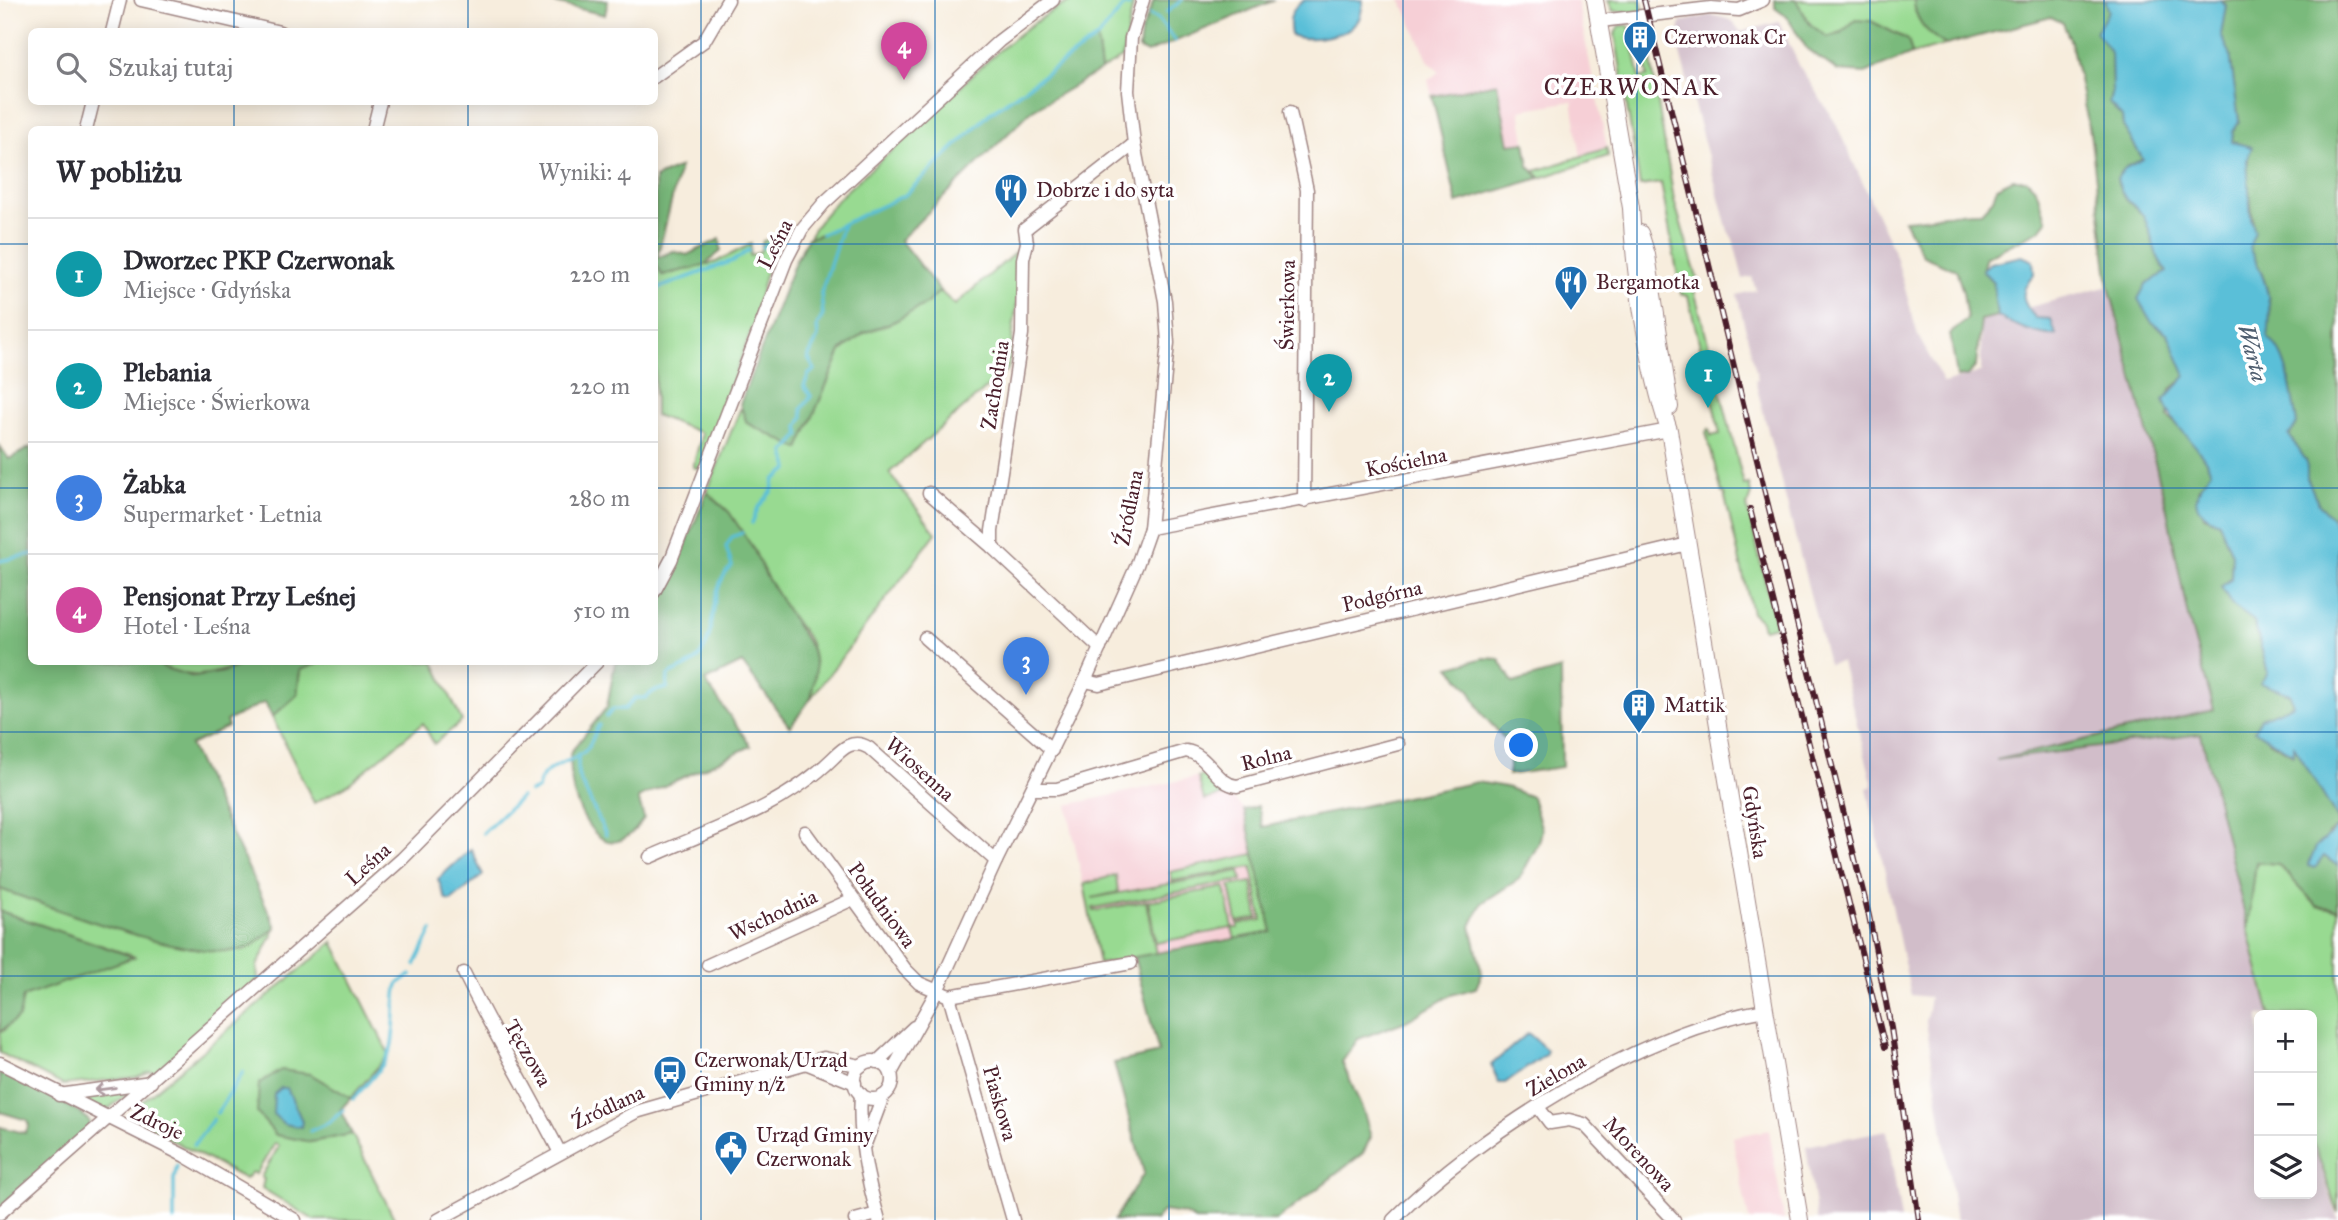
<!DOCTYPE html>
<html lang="pl">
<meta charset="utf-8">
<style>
:root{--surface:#fff;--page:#f7f7f7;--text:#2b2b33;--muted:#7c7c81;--line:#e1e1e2;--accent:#1a73e8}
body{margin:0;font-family:"IM FELL Great Primer",serif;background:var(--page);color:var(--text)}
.controls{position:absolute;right:21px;bottom:21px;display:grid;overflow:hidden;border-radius:10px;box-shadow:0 4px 18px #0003}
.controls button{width:63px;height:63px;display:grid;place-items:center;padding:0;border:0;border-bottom:2px solid var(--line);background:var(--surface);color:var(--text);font:35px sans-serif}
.you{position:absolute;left:1522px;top:746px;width:24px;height:24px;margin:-18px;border:5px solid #fff;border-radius:50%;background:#1a73e8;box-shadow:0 0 0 10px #1a73e833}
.badge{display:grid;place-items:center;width:46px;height:46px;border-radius:50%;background:var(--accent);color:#fff;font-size:23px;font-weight:700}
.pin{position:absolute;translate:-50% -58px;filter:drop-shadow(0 2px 4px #0008)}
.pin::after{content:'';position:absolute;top:37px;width:24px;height:21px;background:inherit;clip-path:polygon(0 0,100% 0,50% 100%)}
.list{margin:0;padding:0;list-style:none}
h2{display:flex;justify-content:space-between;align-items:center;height:91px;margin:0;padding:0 28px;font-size:30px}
h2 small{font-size:23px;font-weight:400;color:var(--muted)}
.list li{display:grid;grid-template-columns:46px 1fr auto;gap:21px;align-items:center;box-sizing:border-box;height:112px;padding:0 28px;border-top:2px solid var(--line)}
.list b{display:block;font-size:26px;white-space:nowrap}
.list p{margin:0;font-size:23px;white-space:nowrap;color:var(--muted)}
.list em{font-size:23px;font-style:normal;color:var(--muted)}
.icon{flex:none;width:38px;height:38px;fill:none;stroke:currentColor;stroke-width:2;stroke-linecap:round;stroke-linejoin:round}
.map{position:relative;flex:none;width:2338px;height:1220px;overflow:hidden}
.search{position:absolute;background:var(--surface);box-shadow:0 4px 18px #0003;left:28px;top:28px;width:630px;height:77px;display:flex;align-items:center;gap:18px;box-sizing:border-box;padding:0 24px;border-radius:10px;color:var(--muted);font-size:26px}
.panel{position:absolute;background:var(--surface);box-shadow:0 4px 18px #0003;left:28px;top:126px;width:630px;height:539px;border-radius:10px}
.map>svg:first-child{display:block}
.built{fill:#f6cfd6}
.industrial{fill:#d1bdc9}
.green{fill:#98da91;stroke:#717c5e;stroke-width:2}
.forest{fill:#7aba7b;stroke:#626c53;stroke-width:2}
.water{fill:#5abfd8;stroke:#526f82;stroke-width:2}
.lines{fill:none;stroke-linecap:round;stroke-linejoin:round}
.stream{stroke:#5abfd8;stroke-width:3.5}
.minor-casing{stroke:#a08684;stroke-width:15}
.secondary-casing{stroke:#a08684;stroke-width:18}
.minor{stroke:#fff;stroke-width:12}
.secondary{stroke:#fff;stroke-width:16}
.rail-casing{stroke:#4a1f2b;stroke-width:6}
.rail{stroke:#fff;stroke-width:3.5;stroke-dasharray:10;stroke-linecap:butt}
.oneway{stroke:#ae9aa0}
.grid{fill:none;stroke:#1f6fb2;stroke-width:2;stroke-opacity:0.55}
.labels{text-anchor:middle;stroke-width:7;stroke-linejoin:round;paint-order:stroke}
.poi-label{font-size:21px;fill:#4a1f2b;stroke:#fff;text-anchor:start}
.street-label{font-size:21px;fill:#4a1f2b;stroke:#fff}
.water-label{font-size:23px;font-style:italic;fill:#505f70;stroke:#fff}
.quarter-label{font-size:24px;letter-spacing:2px;fill:#4a1f2b;stroke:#fff}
</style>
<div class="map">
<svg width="2338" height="1220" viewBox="0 0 2338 1220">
<rect width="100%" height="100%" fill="#fff"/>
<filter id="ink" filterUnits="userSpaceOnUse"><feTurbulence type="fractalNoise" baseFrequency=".0143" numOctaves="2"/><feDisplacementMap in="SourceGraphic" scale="14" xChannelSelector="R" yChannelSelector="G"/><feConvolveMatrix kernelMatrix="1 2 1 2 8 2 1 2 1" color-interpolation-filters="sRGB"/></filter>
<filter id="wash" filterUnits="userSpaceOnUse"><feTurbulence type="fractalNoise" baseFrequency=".00686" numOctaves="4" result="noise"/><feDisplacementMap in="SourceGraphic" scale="28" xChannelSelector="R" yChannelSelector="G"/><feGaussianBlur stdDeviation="1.57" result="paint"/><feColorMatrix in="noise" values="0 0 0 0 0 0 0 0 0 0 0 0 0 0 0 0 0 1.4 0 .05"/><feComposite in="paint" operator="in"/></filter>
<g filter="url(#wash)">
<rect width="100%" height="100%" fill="#f7eddd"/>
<g class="built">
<polygon points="1401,0 1577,0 1607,148 1581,157 1572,101 1520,110 1525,142 1509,145 1497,83 1432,96 1428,80 1439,72 1428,60"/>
<polygon points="1210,774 1244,810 1273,932 1099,964 1067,805"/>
<polygon points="1769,1130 1784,1220 1749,1220 1732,1137"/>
</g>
<g class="industrial">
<polygon points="1711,15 1731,20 1741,32 1779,22 1800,67 1835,122 1896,256 1918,336 1944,383 1981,372 1981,320 2109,286 2166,505 2188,617 2214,711 2006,759 2201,734 2270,1015 2259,1015 2259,1194 2312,1194 2312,1138 2338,1220 1956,1220 1926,1021 1930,997 1911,995 1867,788 1873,786 1841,662 1828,664 1755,380 1758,379 1737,295 1756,290 1752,277 1743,279 1733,239 1728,231 1677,42 1681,22"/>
<polygon points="1887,1130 1901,1220 1817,1220 1806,1146"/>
</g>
<g class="green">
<path d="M1073,0H1134L1122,58L1101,70L1097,39L990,113L905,195L822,234L808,238C832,197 874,167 909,136C960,89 1010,30 1073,0Z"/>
<polygon points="1608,0 1641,0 1644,13 1613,11"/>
<path d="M1796,0H1914C1914,21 1929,35 1946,45L1912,54L1908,40L1871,21L1827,37L1810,24Z"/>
<polygon points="1638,24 1645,24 1674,200 1700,288 1694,290 1714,365 1705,367 1688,296 1681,294 1661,183 1640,186 1638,173 1615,34 1619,26 1629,25 1640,78 1648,76"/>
<polygon points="1607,148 1608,156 1540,178 1535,171"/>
<polygon points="781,238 768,264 758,303 761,304 700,469 693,467 702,433 655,415 654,263 662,275 669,274 716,262 751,244 750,256 760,252 763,241"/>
<path d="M1025,244L1008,369L889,473L936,533L811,698C813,684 816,664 812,649C808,633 794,622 785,608C757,567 745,527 707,492L741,407L747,423L799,448L841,351L864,333L895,321L927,303L940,291L955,305Z"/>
<polygon points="1715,369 1744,485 1749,484 1751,494 1747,506 1776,626 1763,629 1761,621 1752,613 1724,493 1722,493 1706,432 1709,429 1711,436 1720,434 1706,372"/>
<path d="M155,662H248C216,674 186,684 155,662Z"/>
<polygon points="321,662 434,662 462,721 434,744 423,723 346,786 314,803 272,717 297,695 300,670"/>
<polygon points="1210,774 1229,794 1204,800 1198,777"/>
<polygon points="1254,854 1273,932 1235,939 1232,928 1156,943 1148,901 1225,887 1233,928 1238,928 1238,924 1262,920 1252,867 1172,881 1170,872"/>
<polygon points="2256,862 2278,864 2317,906 2338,909 2338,1213 2312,1138 2312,1015 2270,1015 2248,928"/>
<polygon points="1240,871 1242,880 1093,908 1094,911 1146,901 1156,954 1099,964 1084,884 1116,875 1118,892 1092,898"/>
<polygon points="1252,882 1258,918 1237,922 1230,886"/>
<path d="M0,889C54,908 193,962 245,949C256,946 267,934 276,927L257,966L258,981L154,1073L151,1071L136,1077L63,1085L0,1053V1032L5,1030L22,997L133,956L0,911Z"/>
<polygon points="333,942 389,1054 351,1098 310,1074 311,1142 352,1134 395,1220 314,1220 262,1188 264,1179 261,1177 279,1146 275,1143 256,1174 252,1172 245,1179 130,1118 134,1108"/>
<polygon points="133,1089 107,1110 97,1109 78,1098"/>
</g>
<g class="forest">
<polygon points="542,0 608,0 605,15"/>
<polygon points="1154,0 1275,0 1147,53 1139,49 1141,33"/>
<polygon points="1775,0 1796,0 1810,24 1827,37 1840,34 1855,20 1871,21 1908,40 1912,54 1865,73 1838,71 1807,49 1787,17 1775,8"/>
<path d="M1914,0H2105L2109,11L2097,32L2111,52L2112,91L2109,103L2122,117L2123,126L2143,159L2125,168L2117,178C2124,209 2138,202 2147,222C2156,244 2151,250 2167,272L2146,284L2151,321L2168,334L2187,376L2171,389L2168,417L2190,436L2212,471L2198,489L2204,516L2219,522L2232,554L2231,579L2221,587L2233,605L2254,621L2268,673L2279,687L2290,694L2293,706L2261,718L2269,741L2293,755L2294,745L2338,820V827L2328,833L2324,856L2338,866V909L2317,906L2278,864L2256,862L2248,928L2201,734L1996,760L2214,710L2188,617L2166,505L2109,286L2090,132L2071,42L2063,23L2051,17L1946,45C1929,35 1914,21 1914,0Z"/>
<path d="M2221,0H2338V512L2332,518L2319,505L2307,478V462L2289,435L2297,424C2292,398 2289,354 2267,338C2274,301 2267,280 2249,248C2261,216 2239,180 2251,147L2232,142L2233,131L2239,121L2230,53L2221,36L2226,5Z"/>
<polygon points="1097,38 1101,70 1031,111 900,240 940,291 927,303 895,321 864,333 841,351 799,449 747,423 740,404 795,262 808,238 822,234 905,195 990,113"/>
<polygon points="1497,83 1509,144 1525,142 1529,166 1540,178 1457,203 1432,96"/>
<polygon points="680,167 657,258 673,251 687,255 720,239 721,251 703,266 662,275 655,263 655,178"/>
<path d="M2013,179H2026L2036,189L2047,221L2040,230L1986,257L1982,270L1993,282L1997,316L1981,320L1976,366L1967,376L1957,377L1950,334L1967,319L1963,292L1956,270L1923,256L1904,220C1930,219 1955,211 1981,212L1993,199L1997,187Z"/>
<path d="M0,446L9,459L31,447L32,662H155L165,668L194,677L223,672L248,662H321L300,670L297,695L272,717L265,702L226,721L228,727L190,745L276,927C267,934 256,946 245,949C193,963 54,908 0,889Z"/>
<path d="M707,492L729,512L753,548L766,576L812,650L816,670L811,698L790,727L742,663L705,681L751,746L638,798L644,818C614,863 589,837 575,797C570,784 571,767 570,753L607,707L615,662H654L655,608L671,581Z"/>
<polygon points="1484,658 1499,659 1513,683 1561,669 1562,767 1508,775 1511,755 1505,739 1482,714 1470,690 1450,667"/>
<polygon points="1477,782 1506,787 1532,797 1542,830 1539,843 1519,879 1482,903 1471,926 1482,974 1476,988 1451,995 1406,1021 1358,1039 1342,1062 1364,1113 1371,1137 1363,1153 1277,1220 1195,1220 1184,1214 1163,1211 1156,1220 1114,1220 1144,1173 1114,1063 1159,1053 1134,957 1272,932 1244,810 1258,806 1263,827"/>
<polygon points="0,911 134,957 23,997 19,1017 0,1032"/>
<polygon points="281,1070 310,1074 351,1098 340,1110 352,1134 311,1142 276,1135 257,1113 259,1083"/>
<polygon points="0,1071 80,1112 89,1121 89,1128 0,1208 0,1127 25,1133 29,1126 27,1120 0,1112"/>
</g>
<g class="water">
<path d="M1305,0H1363C1362,8 1362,16 1357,22C1344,37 1307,42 1291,35C1288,19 1290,8 1305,0Z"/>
<path d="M2105,0H2221L2226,5L2221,35L2230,53L2239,121L2233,131L2232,142L2252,147L2247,160L2251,218L2255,232L2249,248C2267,280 2273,302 2268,338C2289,354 2292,398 2297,424L2289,435L2307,462V478L2319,505L2332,518L2338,534V820L2294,746V755L2254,730L2261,718L2293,705L2290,694L2260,683L2268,673L2254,621L2233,606L2221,587L2231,579L2232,554L2219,522C2186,509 2194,494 2211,471C2198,441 2171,427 2164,400L2186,376L2168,334L2151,321L2138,299L2146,284L2167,272C2151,250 2156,244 2146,222C2138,201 2124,209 2117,178L2125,168L2143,159L2123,126L2122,117L2109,103L2112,91L2111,53L2096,32L2109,11Z"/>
<path d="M2022,256L2033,261L2034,274C2019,290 2021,303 2036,318L2051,319L2056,335C2041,337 2010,324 1997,316L1993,282L1982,270L1990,263Z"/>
<polygon points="2338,827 2338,866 2324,856 2315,868 2308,866 2316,847"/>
<polygon points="471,849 483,875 451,901 446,900 438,879"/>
<polygon points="1528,1033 1547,1050 1545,1055 1505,1083 1499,1083 1491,1065"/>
<polygon points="281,1088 287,1088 302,1121 301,1127 284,1124 273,1114 274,1094"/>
</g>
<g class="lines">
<g class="stream">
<polyline points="1167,12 1182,0"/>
<polyline points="1150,15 1158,19 1175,41"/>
<polyline points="822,234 905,195 990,113 1097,38 1124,6 1129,6"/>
<polyline points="762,247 769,244"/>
<polyline points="659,288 735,260 749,250"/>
<polyline points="752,523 758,508 772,491 774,480 789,469 785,452 800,435 798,427 803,417 802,409 811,396 804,386 809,374 815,370 808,358 818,337 817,326 823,315 821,293 843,224"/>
<polyline points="0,561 32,554"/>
<path d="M606,717L613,709H625L635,698H645L654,691L667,688L668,675C677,670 691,666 697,659C720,636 705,591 732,566L726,547L732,537L742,533"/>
<polyline points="578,754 578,775 606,835"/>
<path d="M530,792L538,789C540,764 571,764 585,751C592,744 594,733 599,725"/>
<polyline points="483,833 521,797"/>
<polyline points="415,965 432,930"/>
<path d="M353,1099C366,1085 383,1068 390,1051C396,1038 394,991 398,985C400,981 407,978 411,975"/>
<polyline points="217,1113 243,1072"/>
<polyline points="310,1131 330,1122 343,1110"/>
<polyline points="194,1145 213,1119"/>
<polyline points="174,1220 174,1179 177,1166"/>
</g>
</g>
</g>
<g filter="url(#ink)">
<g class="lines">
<defs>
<g id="minor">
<polyline points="141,0 280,32"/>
<polyline points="1600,21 1711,8 1739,10 1763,0"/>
<polyline points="112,32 120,0"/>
<polyline points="654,77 704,41 728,0"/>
<polyline points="1290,112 1307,190 1304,501"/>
<polyline points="86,130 93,102"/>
<polyline points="373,130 380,102"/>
<polyline points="929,493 992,547"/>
<polyline points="1150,528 1669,430"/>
<polyline points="654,592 671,560 786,260 802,229 824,203 999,41 1053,0"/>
<polyline points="925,638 1052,750"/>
<polyline points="1100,648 992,547 992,531 1022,334 1023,259 1027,243 1025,229 1134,144"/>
<polyline points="1085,681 1099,684 1116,680 1688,544"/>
<path d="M1032,789H1057L1186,751C1208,754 1216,784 1237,786L1398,744"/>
<polyline points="805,832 905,969 919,983 949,996 1013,1220"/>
<path d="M650,857C712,829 782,808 832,759C843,748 853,738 869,748L996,861"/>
<polyline points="708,965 853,899"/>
<path d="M464,973C494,1034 528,1091 559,1151"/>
<polyline points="949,996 1131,963"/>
<circle cx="873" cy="1080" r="19"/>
<polyline points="877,1062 914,1027"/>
<polyline points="0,1063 185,1156 295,1220"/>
<polyline points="808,1064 855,1083"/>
<polyline points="891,1073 937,991 996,861 1085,681 1137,565 1150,528 1168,343 1165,301 1134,144 1128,91 1131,38 1143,0"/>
<path d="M861,1094C858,1137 867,1179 879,1220"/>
<polyline points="59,1095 151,1082"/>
<polyline points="1538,1107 1550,1123 1569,1120 1584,1124 1674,1220"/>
<polyline points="865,1144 883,1096"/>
<polyline points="0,1213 402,859 597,662"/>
<polyline points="438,1220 636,1112 824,1058 861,1066"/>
<polyline points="855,1220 877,1214"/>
<path d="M1393,1220C1481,1131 1640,1031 1765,1010"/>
</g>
<g id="secondary">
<path d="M1595,0L1631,208C1634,273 1648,369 1669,430L1800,1220"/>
<polyline points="1640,233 1647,255 1670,407"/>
</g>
</defs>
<use href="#minor" class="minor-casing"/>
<use href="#secondary" class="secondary-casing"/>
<use href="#minor" class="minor"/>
<use href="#secondary" class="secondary"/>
<defs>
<g id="rail">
<polyline points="1644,0 1869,916 1891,1028 1919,1220"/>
<polyline points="1750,509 1885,1047"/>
</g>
</defs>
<use href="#rail" class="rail-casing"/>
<use href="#rail" class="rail"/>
</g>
<defs><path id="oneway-shaft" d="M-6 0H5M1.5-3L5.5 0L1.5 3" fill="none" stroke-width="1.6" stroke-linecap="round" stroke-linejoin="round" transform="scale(1.75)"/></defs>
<use class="oneway" href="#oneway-shaft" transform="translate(105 1089) rotate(172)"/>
</g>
<path class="grid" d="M234,0V32M468,0V32M701,0V1220M935,0V1220M1169,0V1220M1403,0V1220M1637,0V1220M1870,0V1220M2104,0V1220M234,102V130M468,102V130M0,244H32M654,244H2338M0,488H32M654,488H2338M234,662V1220M468,662V1220M0,732H2338M0,976H2338"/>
<defs>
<symbol id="building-pin" viewBox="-11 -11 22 30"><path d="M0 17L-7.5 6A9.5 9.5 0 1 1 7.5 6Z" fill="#1f6fb2" stroke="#fff"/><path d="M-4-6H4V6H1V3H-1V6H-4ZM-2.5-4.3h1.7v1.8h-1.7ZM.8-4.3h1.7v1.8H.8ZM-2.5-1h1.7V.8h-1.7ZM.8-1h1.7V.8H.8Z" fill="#fff"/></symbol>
<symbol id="restaurant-pin" viewBox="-11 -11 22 30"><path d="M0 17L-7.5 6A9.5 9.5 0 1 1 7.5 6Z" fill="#1f6fb2" stroke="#fff"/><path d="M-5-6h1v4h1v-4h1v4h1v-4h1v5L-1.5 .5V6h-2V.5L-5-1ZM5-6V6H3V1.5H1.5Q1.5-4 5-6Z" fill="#fff"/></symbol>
<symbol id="bus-pin" viewBox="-11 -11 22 30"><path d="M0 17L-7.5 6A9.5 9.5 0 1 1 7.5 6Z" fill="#1f6fb2" stroke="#fff"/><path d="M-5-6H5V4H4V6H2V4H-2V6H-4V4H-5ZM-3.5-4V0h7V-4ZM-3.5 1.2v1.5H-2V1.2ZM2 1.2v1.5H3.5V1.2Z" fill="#fff"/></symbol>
<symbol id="civic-pin" viewBox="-11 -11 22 30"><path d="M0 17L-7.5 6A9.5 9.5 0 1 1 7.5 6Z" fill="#1f6fb2" stroke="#fff"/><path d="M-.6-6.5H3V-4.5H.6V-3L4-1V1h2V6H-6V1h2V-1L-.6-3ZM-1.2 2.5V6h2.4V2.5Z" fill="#fff"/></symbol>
</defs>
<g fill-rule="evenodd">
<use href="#building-pin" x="1621" y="18" width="38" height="52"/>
<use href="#restaurant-pin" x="992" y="171" width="38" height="52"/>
<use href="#restaurant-pin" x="1552" y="263" width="38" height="52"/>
<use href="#building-pin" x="1620" y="686" width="38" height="52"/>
<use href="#bus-pin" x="651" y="1053" width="38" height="52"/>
<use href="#civic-pin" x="712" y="1128" width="38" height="52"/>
</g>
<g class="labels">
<g class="poi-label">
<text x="1664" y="44">Czerwonak Cr</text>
<text x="1036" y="197">Dobrze i do syta</text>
<text x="1596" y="289">Bergamotka</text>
<text x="1664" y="712">Mattik</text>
<text x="694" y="1067">Czerwonak/Urząd<tspan x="694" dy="24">Gminy n/ż</tspan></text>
<text x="756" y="1142">Urząd Gminy<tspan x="756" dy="24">Czerwonak</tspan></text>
</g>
<g class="street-label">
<text transform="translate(775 244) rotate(-63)" y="7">Leśna</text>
<text transform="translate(1287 305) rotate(-89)" y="7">Świerkowa</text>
<text transform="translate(995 385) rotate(-81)" y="7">Zachodnia</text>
<text transform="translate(1406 462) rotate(-11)" y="7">Kościelna</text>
<text transform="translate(1129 508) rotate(-79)" y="7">Źródlana</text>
<text transform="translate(1382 596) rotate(-13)" y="7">Podgórna</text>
<text transform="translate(1266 758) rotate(-14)" y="7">Rolna</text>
<text transform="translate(920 769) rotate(42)" y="7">Wiosenna</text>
<text transform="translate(1755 822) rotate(81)" y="7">Gdyńska</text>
<text transform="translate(368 864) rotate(-42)" y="7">Leśna</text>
<text transform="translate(882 905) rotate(54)" y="7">Południowa</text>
<text transform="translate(773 915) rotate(-25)" y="7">Wschodnia</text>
<text transform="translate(528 1053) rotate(60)" y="7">Tęczowa</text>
<text transform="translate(1556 1075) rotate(-30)" y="7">Zielona</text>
<text transform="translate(1000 1103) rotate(74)" y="7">Piaskowa</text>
<text transform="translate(608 1107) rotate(-25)" y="7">Źródlana</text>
<text transform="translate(157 1122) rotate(25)" y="7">Zdroje</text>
<text transform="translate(1639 1154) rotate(47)" y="7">Morenowa</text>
</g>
<g class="water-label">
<text transform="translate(2253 353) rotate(75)" y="8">Warta</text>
</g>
<g class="quarter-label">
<text x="1632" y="95">CZERWONAK</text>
</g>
</g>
</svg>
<div class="controls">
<button>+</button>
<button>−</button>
<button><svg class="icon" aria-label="layers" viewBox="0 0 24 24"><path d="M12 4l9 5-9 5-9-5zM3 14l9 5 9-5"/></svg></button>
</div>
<div class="you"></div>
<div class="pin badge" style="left:1708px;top:408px;background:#0f9aa8">1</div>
<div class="pin badge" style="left:1329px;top:412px;background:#0f9aa8">2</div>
<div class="pin badge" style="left:1026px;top:695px;background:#3f7fe0">3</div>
<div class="pin badge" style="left:904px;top:80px;background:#d1479c">4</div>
<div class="search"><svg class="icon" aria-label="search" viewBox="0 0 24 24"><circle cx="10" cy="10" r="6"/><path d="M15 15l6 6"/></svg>Szukaj tutaj</div>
<section class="panel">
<h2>W pobliżu<small>Wyniki: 4</small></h2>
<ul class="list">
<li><span class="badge" style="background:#0f9aa8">1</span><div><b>Dworzec PKP Czerwonak</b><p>Miejsce · Gdyńska</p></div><em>220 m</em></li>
<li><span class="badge" style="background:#0f9aa8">2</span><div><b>Plebania</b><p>Miejsce · Świerkowa</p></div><em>220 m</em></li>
<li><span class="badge" style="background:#3f7fe0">3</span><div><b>Żabka</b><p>Supermarket · Letnia</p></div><em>280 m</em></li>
<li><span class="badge" style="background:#d1479c">4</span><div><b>Pensjonat Przy Leśnej</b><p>Hotel · Leśna</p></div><em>510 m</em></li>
</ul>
</section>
</div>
